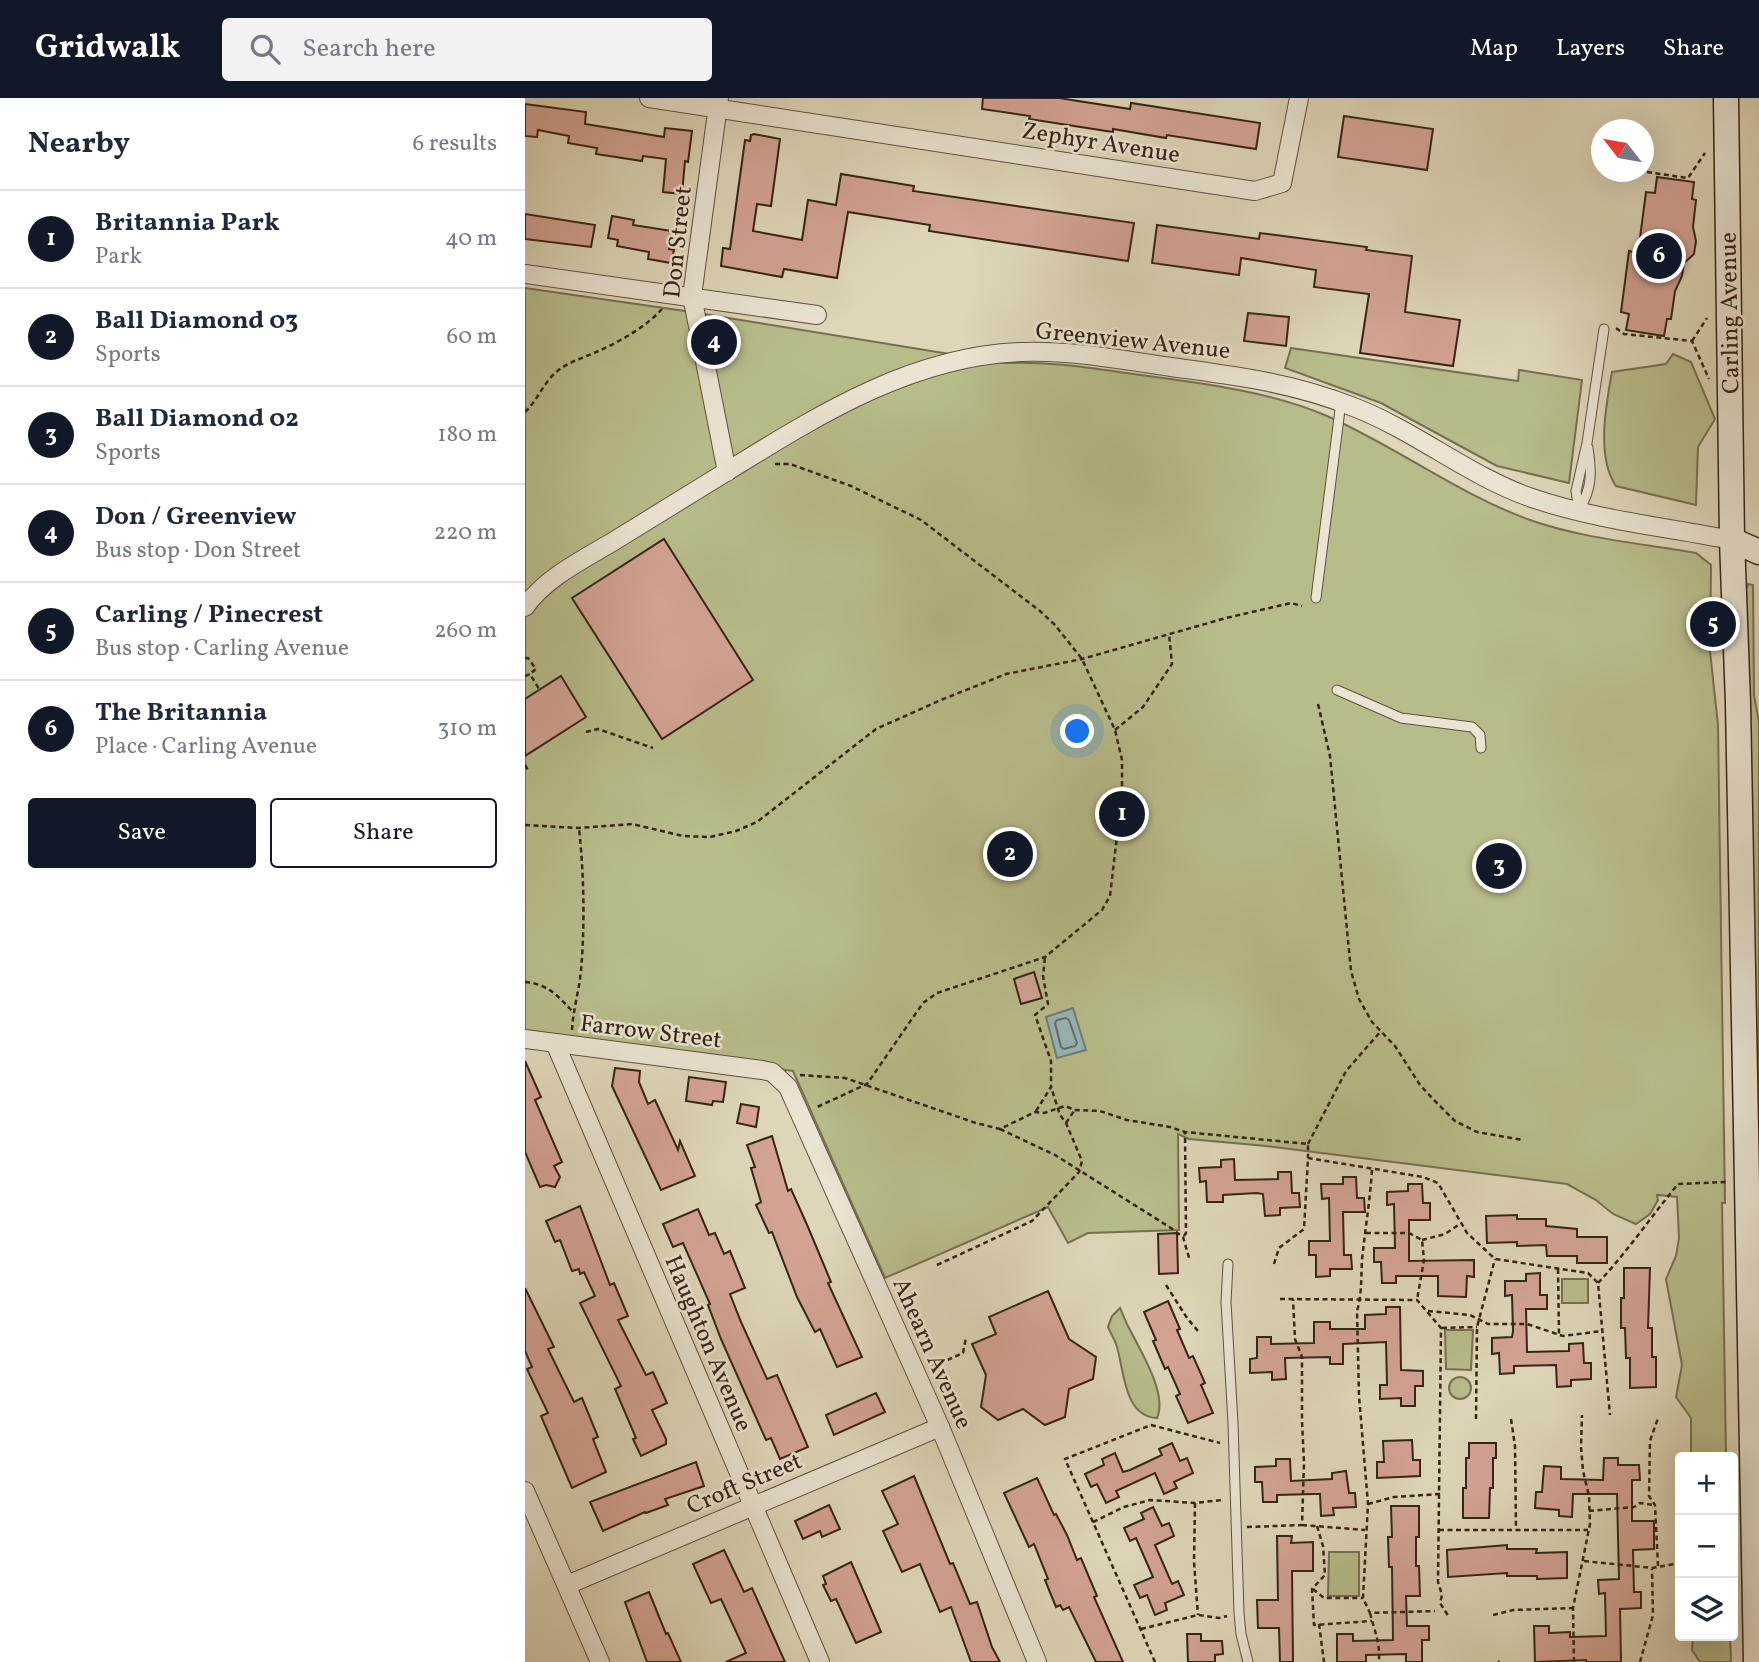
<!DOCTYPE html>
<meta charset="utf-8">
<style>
:root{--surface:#fff;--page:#f2f2f3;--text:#1f2937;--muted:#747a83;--line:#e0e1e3;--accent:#111827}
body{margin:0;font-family:Vollkorn,serif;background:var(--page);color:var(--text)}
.controls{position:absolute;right:21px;bottom:21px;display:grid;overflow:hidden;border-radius:7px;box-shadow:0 7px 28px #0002}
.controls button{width:63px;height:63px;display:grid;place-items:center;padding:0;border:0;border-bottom:2px solid var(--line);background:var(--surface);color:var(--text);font:35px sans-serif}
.compass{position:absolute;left:1066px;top:21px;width:63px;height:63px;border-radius:50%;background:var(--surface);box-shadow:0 7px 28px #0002;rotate:301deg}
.you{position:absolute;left:553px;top:634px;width:24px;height:24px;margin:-18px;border:5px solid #fff;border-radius:50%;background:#1a73e8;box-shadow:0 0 0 10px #1a73e833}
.badge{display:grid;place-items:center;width:46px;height:46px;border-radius:50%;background:var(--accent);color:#fff;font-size:23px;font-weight:700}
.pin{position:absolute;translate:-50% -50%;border:4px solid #fff;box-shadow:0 2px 7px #0006}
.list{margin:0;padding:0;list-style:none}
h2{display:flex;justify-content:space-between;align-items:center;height:91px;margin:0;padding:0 28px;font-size:30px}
h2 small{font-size:23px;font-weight:400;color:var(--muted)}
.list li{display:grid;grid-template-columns:46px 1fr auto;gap:21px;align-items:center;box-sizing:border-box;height:98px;padding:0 28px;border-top:2px solid var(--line)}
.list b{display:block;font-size:26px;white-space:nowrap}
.list p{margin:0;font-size:23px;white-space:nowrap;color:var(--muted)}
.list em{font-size:23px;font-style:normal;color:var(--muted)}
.actions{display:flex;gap:14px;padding:21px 28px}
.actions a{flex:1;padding:16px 0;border:2px solid var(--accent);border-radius:7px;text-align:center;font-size:24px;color:var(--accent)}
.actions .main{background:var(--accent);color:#fff}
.icon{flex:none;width:38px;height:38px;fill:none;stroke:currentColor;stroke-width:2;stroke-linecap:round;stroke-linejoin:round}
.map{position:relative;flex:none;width:1234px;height:1564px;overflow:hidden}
header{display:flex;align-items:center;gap:42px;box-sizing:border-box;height:98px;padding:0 35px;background:var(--accent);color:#fff}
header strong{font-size:33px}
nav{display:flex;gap:38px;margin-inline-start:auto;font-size:24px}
.search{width:490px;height:63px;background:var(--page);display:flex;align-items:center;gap:18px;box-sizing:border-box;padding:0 24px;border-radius:7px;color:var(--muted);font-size:26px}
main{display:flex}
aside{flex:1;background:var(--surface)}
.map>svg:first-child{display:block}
.green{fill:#b8bc8b;stroke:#777050;stroke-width:2}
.water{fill:#98b6ba;stroke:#717c78;stroke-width:2}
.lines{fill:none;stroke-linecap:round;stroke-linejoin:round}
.shore{stroke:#676d68;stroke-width:2}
.building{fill:#d3a394;stroke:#362415;stroke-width:2}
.service-casing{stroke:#60503e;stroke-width:11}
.minor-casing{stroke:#60503e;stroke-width:20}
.secondary-casing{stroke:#362415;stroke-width:27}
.path{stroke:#362415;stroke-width:2.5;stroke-dasharray:5 3.5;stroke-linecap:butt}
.service{stroke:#eae4d2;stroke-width:9}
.minor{stroke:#eae4d2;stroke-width:18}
.secondary{stroke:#eae4d2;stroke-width:24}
.labels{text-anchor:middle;stroke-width:5;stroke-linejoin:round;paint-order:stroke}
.street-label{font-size:24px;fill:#362415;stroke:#eae4d2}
</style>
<header>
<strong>Gridwalk</strong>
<div class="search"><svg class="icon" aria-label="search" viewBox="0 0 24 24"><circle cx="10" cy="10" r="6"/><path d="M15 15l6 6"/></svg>Search here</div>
<nav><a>Map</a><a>Layers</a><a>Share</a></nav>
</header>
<main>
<aside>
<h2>Nearby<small>6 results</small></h2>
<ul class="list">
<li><span class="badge">1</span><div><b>Britannia Park</b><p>Park</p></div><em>40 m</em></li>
<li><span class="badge">2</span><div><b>Ball Diamond 03</b><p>Sports</p></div><em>60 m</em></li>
<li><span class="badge">3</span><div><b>Ball Diamond 02</b><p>Sports</p></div><em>180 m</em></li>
<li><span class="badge">4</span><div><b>Don / Greenview</b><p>Bus stop · Don Street</p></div><em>220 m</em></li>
<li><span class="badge">5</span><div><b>Carling / Pinecrest</b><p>Bus stop · Carling Avenue</p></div><em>260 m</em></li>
<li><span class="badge">6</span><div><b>The Britannia</b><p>Place · Carling Avenue</p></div><em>310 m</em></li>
</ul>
<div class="actions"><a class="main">Save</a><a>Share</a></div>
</aside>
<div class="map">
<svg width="1234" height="1564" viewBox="0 0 1234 1564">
<rect width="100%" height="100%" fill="#ded6b9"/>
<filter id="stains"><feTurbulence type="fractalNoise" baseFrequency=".00286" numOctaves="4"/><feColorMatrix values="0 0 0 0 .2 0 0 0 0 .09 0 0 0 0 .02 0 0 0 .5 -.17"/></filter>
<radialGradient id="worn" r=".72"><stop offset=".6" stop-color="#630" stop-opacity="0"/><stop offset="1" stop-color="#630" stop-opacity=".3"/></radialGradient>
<g class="green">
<path d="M0,190L160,213L480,265C526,263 571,271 616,277C679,286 744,293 802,318C872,349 933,396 1005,422C1059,441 1115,445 1171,455L1186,467L1185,553L1193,627L1200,1105H1197L1201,1359H1166V1320L1151,1299L1157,1267L1141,1181L1151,1158L1154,1140L1152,1099L1132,1097L1133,1102L1125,1116L1111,1126L1088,1116L1071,1102L1042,1086L741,1048L664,1041L653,1036L654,1132L563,1135L543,1145L523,1109L360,1180L268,973L0,939Z"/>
<polygon points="766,250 993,283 994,272 1057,282 1044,385 972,368 856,305 760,270"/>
<path d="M1148,256L1166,264L1190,321L1173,349L1171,407L1091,388C1071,359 1081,307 1087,274L1141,266Z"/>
<polygon points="1223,486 1228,487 1229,597 1234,624 1234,1178 1219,495"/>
<rect x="1037" y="1181" width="26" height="24"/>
<path d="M595,1210C598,1216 600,1223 604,1230C615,1252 643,1296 632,1320C599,1319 599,1272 592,1249C590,1242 586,1236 583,1229L587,1218Z"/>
<polygon points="920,1232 948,1232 946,1272 921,1271"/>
<circle cx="935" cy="1290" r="11"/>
<polygon points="804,1454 834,1454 834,1498 803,1498"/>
<polygon points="1168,1538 1205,1538 1206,1564 1175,1564 1167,1552"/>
</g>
<polygon class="water" points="548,910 561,952 532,960 521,919"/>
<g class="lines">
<polygon class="shore" points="541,920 544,922 552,945 550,948 539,951 536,949 530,925 532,922"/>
</g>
<g class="building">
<polygon points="458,0 534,0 605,11 606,5 735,25 731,51 642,37 641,40 588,31 588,34 504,21 505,18 457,11"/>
<polygon points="0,6 61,14 60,26 91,31 139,39 140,30 167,33 163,64 160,63 157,96 138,94 141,61 118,58 117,63 71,56 72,50 43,45 44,38 13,32 12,39 0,38"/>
<polygon points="819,18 908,31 902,72 813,59"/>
<polygon points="229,36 255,41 246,108 232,106 228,133 277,142 283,102 311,107 316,76 389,88 388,93 609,125 603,163 404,133 405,127 323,114 312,180 259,171 257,179 196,168 198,150 205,151 220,42 225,43 226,37"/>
<polygon points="1132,79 1169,84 1167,101 1171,102 1168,129 1171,143 1169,156 1159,165 1157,178 1150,193 1146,221 1142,221 1139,238 1101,232 1104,216 1096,214 1104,153 1113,155 1121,94 1130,95"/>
<polygon points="0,116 70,127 66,149 0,141"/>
<polygon points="87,118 109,122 108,127 147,133 144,151 149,152 146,165 123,161 124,154 92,148 93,142 83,140"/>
<polygon points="632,127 734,141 735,135 842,149 841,152 887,158 880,214 935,222 928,268 835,255 844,196 789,189 791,172 716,160 714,177 627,165"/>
<polygon points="723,215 764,219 761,248 719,243"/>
<polygon points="139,441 228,582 137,641 47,500"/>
<polygon points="36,578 61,619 0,658 0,601"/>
<polygon points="509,874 517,900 496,906 489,881"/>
<polygon points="0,963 16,999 10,1002 37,1064 29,1068 35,1079 30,1089 21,1087 15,1089 0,1054"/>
<polygon points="90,970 115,973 114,984 123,1006 130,1002 153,1052 155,1043 170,1078 136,1092 87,988"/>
<polygon points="164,979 201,984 198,1004 188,1003 187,1007 161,1003"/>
<polygon points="216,1006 234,1009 231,1029 212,1025"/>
<polygon points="247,1038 263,1093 266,1091 283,1129 306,1184 303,1185 337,1259 312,1269 295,1231 290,1234 272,1199 247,1134 244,1135 231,1107 236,1104 226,1070 230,1069 222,1047"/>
<polygon points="709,1061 710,1082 753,1081 753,1074 766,1074 767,1095 774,1095 775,1109 755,1110 755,1117 740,1118 738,1096 732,1095 698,1097 698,1104 682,1104 681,1083 675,1084 674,1070 696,1069 696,1062"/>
<polygon points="818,1079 831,1079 832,1100 839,1100 840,1114 818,1114 819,1157 826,1157 827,1171 805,1171 805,1178 791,1179 791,1157 784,1157 784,1143 805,1143 804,1100 797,1101 796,1086 818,1086"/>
<polygon points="883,1086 897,1086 898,1105 905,1105 905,1122 884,1122 884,1163 949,1162 949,1179 942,1178 941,1199 913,1198 913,1178 871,1178 871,1185 857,1185 856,1164 849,1164 849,1150 870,1150 869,1106 862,1107 862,1094 883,1093"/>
<polygon points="55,1108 85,1187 89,1185 103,1218 93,1222 121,1277 128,1274 142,1305 127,1312 141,1341 141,1346 116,1358 108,1341 111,1340 90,1291 96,1288 55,1205 70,1198 59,1174 55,1176 54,1171 47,1173 35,1142 30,1144 21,1123"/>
<polygon points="173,1111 184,1137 190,1135 199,1156 205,1153 220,1190 205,1196 216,1224 242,1281 252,1277 283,1349 255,1361 246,1340 241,1342 196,1241 183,1207 185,1206 158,1145 148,1149 138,1126"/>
<polygon points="992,1117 992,1121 1021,1121 1021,1128 1052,1131 1052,1139 1082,1139 1082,1165 1052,1165 1052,1158 1022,1158 1021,1147 992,1148 992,1144 962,1145 961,1118"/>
<polygon points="652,1135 653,1175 634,1176 633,1136"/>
<polygon points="1099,1170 1125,1170 1123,1230 1127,1230 1127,1259 1131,1259 1131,1289 1105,1290 1105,1260 1101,1260 1100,1230 1096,1230 1096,1200 1099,1200"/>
<polygon points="1015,1175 1015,1197 1022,1197 1022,1211 1001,1211 1002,1254 1044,1253 1044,1246 1058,1245 1059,1265 1066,1265 1066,1281 1046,1282 1046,1288 1032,1289 1031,1267 989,1268 989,1275 975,1276 974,1255 967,1256 967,1240 987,1239 988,1233 987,1197 980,1198 980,1183 1001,1183 1001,1176"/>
<polygon points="0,1190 29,1249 23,1251 49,1304 57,1300 73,1339 68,1341 81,1374 47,1390 16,1318 23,1315 2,1271 7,1269 0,1253"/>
<polygon points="523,1193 544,1241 571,1259 568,1281 544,1291 540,1319 520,1327 498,1311 473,1322 456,1309 461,1277 447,1246 471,1236 464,1219"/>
<polygon points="643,1203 655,1231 652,1232 664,1260 668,1258 680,1285 676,1287 688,1315 663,1325 651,1298 655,1296 643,1269 640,1271 628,1243 631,1242 619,1214"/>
<polygon points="861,1209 875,1209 876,1272 898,1273 898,1288 890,1288 890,1308 876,1308 876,1300 855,1301 855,1287 862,1287 861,1244 818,1246 818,1266 805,1266 805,1259 760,1260 761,1281 747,1282 747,1274 725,1275 725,1261 732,1260 732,1239 746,1239 746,1246 789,1245 789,1224 805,1224 805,1231 840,1231 840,1217 861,1216"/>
<polygon points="351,1295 360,1314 309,1337 301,1317"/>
<polygon points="887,1342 888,1362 895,1362 895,1378 852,1380 852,1364 859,1364 858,1343"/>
<polygon points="647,1345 655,1363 662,1360 668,1375 649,1384 652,1390 639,1396 630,1375 591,1393 594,1399 581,1405 572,1386 566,1389 560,1376 579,1367 577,1361 590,1355 598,1374 605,1372 637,1357 634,1351"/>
<polygon points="944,1345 971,1345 971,1360 968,1360 968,1390 965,1390 964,1420 938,1420 938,1390 941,1390 941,1360 944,1360"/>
<polygon points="1079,1360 1093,1360 1093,1367 1114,1367 1115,1382 1107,1382 1107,1423 1129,1423 1129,1451 1108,1452 1109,1494 1116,1494 1116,1510 1095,1511 1096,1564 1061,1564 1061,1562 1010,1564 1009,1528 1024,1528 1024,1535 1045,1534 1045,1539 1081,1538 1080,1495 1074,1496 1073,1482 1094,1481 1092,1396 1048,1396 1047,1419 1034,1418 1034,1412 1010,1410 1011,1394 1017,1394 1019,1368 1036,1369 1036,1381 1078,1382"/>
<polygon points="751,1361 765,1361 766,1383 807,1381 807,1375 821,1373 824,1395 830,1395 831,1409 808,1410 809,1417 796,1418 795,1396 788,1396 752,1397 752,1404 738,1404 737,1384 730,1384 730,1369 751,1368"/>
<polygon points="171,1364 179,1388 140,1401 143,1407 121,1415 120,1414 78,1433 65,1404"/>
<polygon points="389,1378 425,1466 428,1465 445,1506 452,1504 467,1549 475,1564 446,1564 426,1509 415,1514 395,1466 377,1474 358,1433 373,1426 357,1393"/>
<polygon points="512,1380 529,1417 531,1416 542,1437 552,1462 556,1460 572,1498 569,1499 598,1564 571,1564 544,1509 538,1512 535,1507 531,1509 520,1482 523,1481 509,1446 504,1449 479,1395"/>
<polygon points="304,1407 315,1431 297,1439 295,1433 278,1441 270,1423"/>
<polygon points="866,1408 894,1408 894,1439 891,1439 891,1468 894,1468 895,1498 881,1498 882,1528 904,1528 904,1542 897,1542 897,1564 881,1564 881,1556 841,1557 841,1564 812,1564 812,1536 828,1536 828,1543 868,1542 867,1469 864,1469 863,1439 867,1439"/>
<polygon points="628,1409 637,1428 644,1425 649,1438 630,1447 647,1486 653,1483 659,1497 640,1505 642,1512 630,1517 622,1497 615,1500 609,1487 628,1479 611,1440 605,1443 599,1430 619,1421 616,1415"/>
<polygon points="752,1438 767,1438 766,1445 788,1444 788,1473 767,1473 768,1564 755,1564 754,1530 733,1530 732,1502 753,1502"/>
<polygon points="982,1447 982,1451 1012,1451 1011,1455 1042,1454 1042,1480 1012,1481 1012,1478 982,1478 982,1475 923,1479 922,1452"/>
<polygon points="199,1452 219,1494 227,1490 260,1564 201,1564 221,1555 196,1501 186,1505 168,1466"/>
<polygon points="326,1464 356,1534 331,1545 311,1501 306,1503 298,1487 301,1486 298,1478"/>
<polygon points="124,1494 141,1536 143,1535 156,1564 122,1564 100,1504"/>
<polygon points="662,1536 676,1536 676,1543 697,1543 698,1556 690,1557 690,1564 663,1564"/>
</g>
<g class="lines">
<defs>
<g id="service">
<polyline points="1054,413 1051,393 1062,345 1079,231"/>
<path d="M1054,413C1067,389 1067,376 1063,350"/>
<polyline points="791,500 816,304"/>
<polyline points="812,592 876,620 947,629 955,637 956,650"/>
<polyline points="703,1166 701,1204 708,1325 714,1515 716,1536 723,1564"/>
</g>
<g id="minor">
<polyline points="124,0 730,93 757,85 774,0"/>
<polyline points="194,0 167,198 202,374"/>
<polyline points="0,176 292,217"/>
<path d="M0,509C20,480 59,461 89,443C126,420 164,397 201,374C292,318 386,258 496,254C546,252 597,262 646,269C710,278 765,284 826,308C890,332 943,378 1007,400C1071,422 1141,429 1207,442"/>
<polyline points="0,941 237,972 247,974 263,989 415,1329 512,1564"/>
<polyline points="30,945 295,1564"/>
<polyline points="0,1393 75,1564"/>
<polyline points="42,1487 415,1329"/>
</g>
<g id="secondary">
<polyline points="1201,0 1207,442 1213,605 1231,1564"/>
<polyline points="1207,442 1234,454"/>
</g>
</defs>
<use href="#service" class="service-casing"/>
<use href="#minor" class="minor-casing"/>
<use href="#secondary" class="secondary-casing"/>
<g class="path">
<polyline points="1122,74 1163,80 1180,55"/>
<polyline points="1091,230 1099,236 1167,243 1184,281"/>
<polyline points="1167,243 1182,220"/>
<path d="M0,314C12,303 18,286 30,275C41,265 55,261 69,255C92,245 120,230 137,211"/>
<polyline points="250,366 265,366 326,388 396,422 515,513 530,527 557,561 590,632 597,662 597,695 585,798 577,812 520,859 412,895 398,905 342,986 290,1010"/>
<polyline points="0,560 3,560 11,571 5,576"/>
<polyline points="0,578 5,576 14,591"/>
<polyline points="793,606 805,658 826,873 834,901 847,924 870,948 895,987 909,1002 930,1023 952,1034 998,1042"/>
<polyline points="590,632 618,609 647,566 644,536"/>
<polyline points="61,634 73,631 128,650"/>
<polyline points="0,667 3,672"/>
<polyline points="0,727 54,730 107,726 158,738 185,739 211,733 232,724 351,631 416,602 481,576 557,561 701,520 766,505 777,508"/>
<path d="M0,884C23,886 33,898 48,914"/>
<path d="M47,932C48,912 54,893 56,873C60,826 59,777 54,730"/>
<polyline points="275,977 320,980 451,1025 475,1031 510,1014 519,1015 540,1008 550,1012 575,1013 602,1022 645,1029 660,1034 783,1046 783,1060"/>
<polyline points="511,1013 526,989 526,963 510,917 523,906 518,878 520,859"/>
<polyline points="541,1025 549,1013"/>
<polyline points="475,1031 530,1057 646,1130 658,1139 665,1163"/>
<polyline points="783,1046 821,973 856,933"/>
<path d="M847,1072C845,1103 840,1132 837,1162C836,1180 837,1196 832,1213L834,1298L843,1406L838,1500L845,1515L910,1513"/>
<polyline points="841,1135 884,1135 897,1142 899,1162 892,1202"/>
<polyline points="659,1138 661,1135 660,1034"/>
<polyline points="897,1142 920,1136 935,1126"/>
<polyline points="749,1166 754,1150 779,1131 783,1060 898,1079 913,1085 942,1135 970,1161 1063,1175 1073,1185 1085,1317"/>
<polyline points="412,1167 507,1123 554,1074 557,1063 541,1025 535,1017 526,989"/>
<polyline points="1033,1171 1034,1237"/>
<path d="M1073,1185C1102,1154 1126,1119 1153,1086L1201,1084"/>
<polyline points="641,1187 662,1220 673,1233"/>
<polyline points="755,1201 892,1202 916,1230 913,1484 917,1497 915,1505 924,1519"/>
<polyline points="903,1213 945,1217 963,1226 1002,1226 1038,1238 1077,1233"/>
<polyline points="917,1230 952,1229"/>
<polyline points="407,1269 438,1255 441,1239"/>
<polyline points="951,1321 952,1229 970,1161"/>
<polyline points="986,1321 990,1348 991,1431"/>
<polyline points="670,1405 669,1464 673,1517"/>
<polyline points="843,1406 869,1399 915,1396"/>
<polyline points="1064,1413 1109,1409 1115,1405 1129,1407"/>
<polyline points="568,1424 599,1409 625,1402 670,1405 697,1402"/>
<polyline points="777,1427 840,1432"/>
<polyline points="792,1428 798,1448 800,1477 787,1491 789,1527 847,1523"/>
<polyline points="722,1429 777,1427 779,1365 777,1323 777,1259 770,1241 768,1201"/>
<polyline points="914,1432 1063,1432"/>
<polyline points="1059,1463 1127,1470 1155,1465"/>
<polyline points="1133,1468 1130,1407 1124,1398 1125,1343 1133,1320"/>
<polyline points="788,1491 799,1500 838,1500"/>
<path d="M845,1515C850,1535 855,1543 854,1564"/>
<polyline points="968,1517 988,1512 1048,1510"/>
<polyline points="794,1526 799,1564"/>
<polyline points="616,1531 673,1517 694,1520 702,1518"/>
<polyline points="973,1563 974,1564"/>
<polyline points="630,1564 540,1361 626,1327 695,1345"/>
<polyline points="1049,1564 1048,1510 1065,1426 1064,1398 1058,1373 1056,1349 1057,1317"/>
<polyline points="1115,1564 1128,1517 1127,1471"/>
</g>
<use href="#service" class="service"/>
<use href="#minor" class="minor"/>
<use href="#secondary" class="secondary"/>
</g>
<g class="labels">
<g class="street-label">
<text transform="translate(576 44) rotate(9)" y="8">Zephyr Avenue</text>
<text transform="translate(152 144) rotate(-84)" y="8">Don Street</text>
<text transform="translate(1204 215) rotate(-91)" y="8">Carling Avenue</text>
<text transform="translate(608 242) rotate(6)" y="8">Greenview Avenue</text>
<text transform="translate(126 933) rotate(7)" y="8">Farrow Street</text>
<text transform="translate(184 1245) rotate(67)" y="8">Haughton Avenue</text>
<text transform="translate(408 1255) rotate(66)" y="8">Ahearn Avenue</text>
<text transform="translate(219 1385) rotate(-23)" y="8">Croft Street</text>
</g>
</g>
<rect width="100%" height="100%" filter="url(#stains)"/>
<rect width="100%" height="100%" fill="url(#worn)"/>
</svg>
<div class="controls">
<button>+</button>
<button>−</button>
<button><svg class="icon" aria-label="layers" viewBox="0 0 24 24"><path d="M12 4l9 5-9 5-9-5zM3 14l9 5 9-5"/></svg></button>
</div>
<svg class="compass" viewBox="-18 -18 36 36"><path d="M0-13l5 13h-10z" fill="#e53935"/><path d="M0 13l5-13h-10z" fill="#747a83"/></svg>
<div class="you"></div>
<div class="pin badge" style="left:597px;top:716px">1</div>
<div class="pin badge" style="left:485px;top:756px">2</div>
<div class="pin badge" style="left:974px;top:768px">3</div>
<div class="pin badge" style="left:189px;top:244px">4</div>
<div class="pin badge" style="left:1188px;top:526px">5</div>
<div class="pin badge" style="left:1134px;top:158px">6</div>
</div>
</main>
